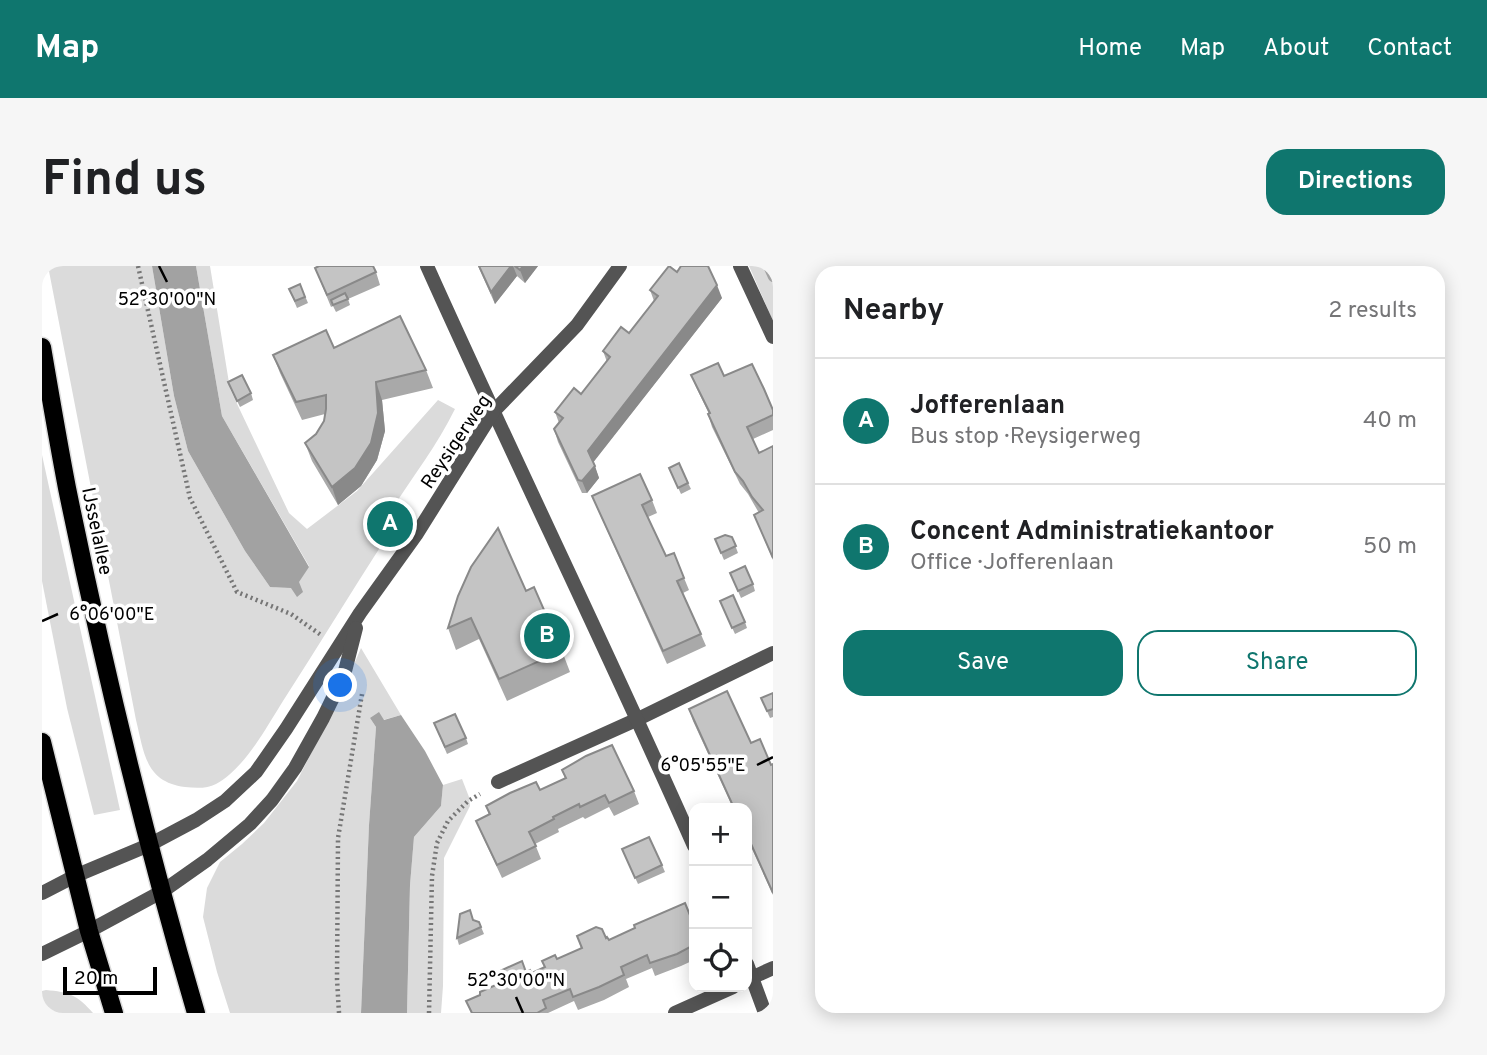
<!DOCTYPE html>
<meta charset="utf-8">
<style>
:root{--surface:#fff;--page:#f6f6f6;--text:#202124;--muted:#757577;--line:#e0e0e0;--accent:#0f766e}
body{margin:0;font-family:Overpass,sans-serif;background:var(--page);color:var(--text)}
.controls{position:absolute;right:21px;bottom:21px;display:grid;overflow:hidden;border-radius:14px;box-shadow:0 4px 18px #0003}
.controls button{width:63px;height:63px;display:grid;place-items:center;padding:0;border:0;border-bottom:2px solid var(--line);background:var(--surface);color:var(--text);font:35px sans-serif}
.scale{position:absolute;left:21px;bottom:18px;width:94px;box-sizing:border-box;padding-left:7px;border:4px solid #000;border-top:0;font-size:19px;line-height:24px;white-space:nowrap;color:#000;-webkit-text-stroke:5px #fff;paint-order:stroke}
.you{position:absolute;left:299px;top:420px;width:24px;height:24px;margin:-18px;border:5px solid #fff;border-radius:50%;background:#1a73e8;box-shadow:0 0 0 10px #1a73e833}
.badge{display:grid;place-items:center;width:46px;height:46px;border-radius:50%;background:var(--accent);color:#fff;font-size:23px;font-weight:700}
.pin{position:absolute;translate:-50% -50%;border:4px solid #fff;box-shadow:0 2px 7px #0006}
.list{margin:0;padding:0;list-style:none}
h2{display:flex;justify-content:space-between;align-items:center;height:91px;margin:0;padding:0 28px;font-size:30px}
h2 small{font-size:23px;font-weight:400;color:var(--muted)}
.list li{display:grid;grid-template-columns:46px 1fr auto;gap:21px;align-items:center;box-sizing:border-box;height:126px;padding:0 28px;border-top:2px solid var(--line)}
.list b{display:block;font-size:26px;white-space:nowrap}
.list p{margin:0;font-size:23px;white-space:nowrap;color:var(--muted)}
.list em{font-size:23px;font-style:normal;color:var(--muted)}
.actions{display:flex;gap:14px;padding:21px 28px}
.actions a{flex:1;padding:16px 0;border:2px solid var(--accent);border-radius:21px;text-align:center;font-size:24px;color:var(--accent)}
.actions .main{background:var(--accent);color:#fff}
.icon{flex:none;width:38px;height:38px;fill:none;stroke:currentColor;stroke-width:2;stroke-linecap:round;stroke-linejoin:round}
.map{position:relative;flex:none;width:731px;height:747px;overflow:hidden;border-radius:21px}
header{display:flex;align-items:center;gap:42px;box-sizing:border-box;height:98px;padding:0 35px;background:var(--accent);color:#fff}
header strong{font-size:33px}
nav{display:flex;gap:38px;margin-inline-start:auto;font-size:24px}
.intro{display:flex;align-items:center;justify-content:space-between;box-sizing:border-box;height:168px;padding:0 42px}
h1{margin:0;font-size:49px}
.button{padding:18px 32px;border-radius:21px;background:var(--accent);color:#fff;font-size:24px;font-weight:700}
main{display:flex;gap:42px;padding:0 42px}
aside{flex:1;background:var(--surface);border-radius:21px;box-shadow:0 4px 18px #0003}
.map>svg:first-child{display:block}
.green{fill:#dbdbdb}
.water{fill:#a2a2a2}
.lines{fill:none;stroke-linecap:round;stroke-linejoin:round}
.stream{stroke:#a2a2a2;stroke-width:10}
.primary-casing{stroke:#dbdbdb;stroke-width:21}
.path{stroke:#767676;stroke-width:4.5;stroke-dasharray:2 3.5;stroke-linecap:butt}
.minor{stroke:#545454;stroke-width:14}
.tertiary{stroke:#545454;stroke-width:14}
.primary{stroke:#000;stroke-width:18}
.wall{fill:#a9a9a9}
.shaded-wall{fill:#898989}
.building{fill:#c4c4c4;stroke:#898989;stroke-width:2}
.ticks{fill:none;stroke:#000;stroke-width:2.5}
.labels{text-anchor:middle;stroke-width:7;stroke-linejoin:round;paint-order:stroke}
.street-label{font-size:19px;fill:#000;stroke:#fff}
.ticks-label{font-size:18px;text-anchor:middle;fill:#000;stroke:#fff;stroke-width:7;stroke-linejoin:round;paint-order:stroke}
</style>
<header>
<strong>Map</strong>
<nav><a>Home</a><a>Map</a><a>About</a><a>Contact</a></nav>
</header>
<div class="intro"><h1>Find us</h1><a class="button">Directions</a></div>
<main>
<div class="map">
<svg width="731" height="747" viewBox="0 0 731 747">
<rect width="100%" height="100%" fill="#fff"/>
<g class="green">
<path d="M6,0H110L132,130L146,185L203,285L228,321C253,322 253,322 267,300L180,150L154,0H168L188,123L247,247L265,263L315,225L396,134L413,143C392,186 360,224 336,266L344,272C309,326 276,381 241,435C224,462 203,502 174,518C165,523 153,522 143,521C103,516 102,486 94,454Z"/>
<polygon points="707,0 731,0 731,55"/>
<polygon points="0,189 78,544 52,549 25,442 0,315"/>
<polygon points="319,382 359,449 341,454 328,452 334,461 327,559 319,747 188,747 175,706 161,651 165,622 178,596 200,578 222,557 255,515 300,426"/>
<polygon points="420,513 427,531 428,540 402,592 401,720 399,747 365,747 368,619 372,571 399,540 401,519"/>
<path d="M4,724C27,726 35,729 51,747H0V725Z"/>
</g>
<g class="water">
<polygon points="110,0 154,0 180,150 267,301 257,316 261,326 255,331 249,322 228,321 203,285 146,185 132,130"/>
<polygon points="337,446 342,454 359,449 383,485 401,519 399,540 372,571 368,619 365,747 319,747 327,559 334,461 328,452"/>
</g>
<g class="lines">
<polyline class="stream" points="726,0 731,11"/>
<defs>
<g id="primary">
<path d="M0,81C8,128 16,175 25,222C61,398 103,574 154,747"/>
<polyline points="0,476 47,665 72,747"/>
</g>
</defs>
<use href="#primary" class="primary-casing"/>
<g class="path">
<polyline points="96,0 148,232 195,326 249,348 279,369"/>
<polyline points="297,747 295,713 296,572 320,428"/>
<polyline points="387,747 390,610 395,577 406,555 426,535 438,528"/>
</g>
<g class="minor">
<polyline points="698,0 731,71"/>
<polyline points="451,146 535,59 578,0"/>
<polyline points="456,516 596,453 731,387"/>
<polyline points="705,714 731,702"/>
<polyline points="633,747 691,721"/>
</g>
<g class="tertiary">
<path d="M385,0C472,194 566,385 652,580"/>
<polyline points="0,627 33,610 107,579 154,554 183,535 214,506 244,463 318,347 374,269 451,146"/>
<polyline points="0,688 47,665 121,625 165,594 208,558 230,534 253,502 281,452 302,409 314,362"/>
<polyline points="705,698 723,747"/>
</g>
<use href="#primary" class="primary"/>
</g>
<g class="wall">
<polygon points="436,0 496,0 483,17 475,10 453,38"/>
<polygon points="273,2 334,6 338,19 306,33 308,39 294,46 291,40 289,41"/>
<polygon points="635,6 680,32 551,196 557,212 545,227 540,227 516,176 512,163 517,157 513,146 539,128 565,96 561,85 587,67 612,35 608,24"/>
<polygon points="258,18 266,37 255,42 247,23"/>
<polygon points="292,82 384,104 391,122 340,134 343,165 335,194 319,220 296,239 270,195 263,177 274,168 282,155 283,148 260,154 238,107 231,89"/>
<polygon points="649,109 682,110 731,144 731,164 711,173 717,187 731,180 731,294 712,249 717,247 706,228 698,218 670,161 666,148 667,148 654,121"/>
<polygon points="186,116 209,127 211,134 198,141"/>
<polygon points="627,202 646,217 649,223 639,228"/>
<polygon points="550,230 610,234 615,247 606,251 624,290 642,312 647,324 641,327 664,380 625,398 555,242"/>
<polygon points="690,271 696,287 682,294 673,273"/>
<polygon points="688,307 711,318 713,325 699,332"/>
<polygon points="484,325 520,385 528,406 465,435 437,373 414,384 406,362"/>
<polygon points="678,335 703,356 705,362 693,368"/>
<polygon points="731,427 731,451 728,452 719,432"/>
<polygon points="647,443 709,477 729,499 731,498 731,629 705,572 705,542 691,542 651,455"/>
<polygon points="392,457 424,472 426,478 405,488"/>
<polygon points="520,504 592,525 597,538 572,550 567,541 543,553 541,551 516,563 517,566 493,578 499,593 460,612 439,567 434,555 447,549 444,540 498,524 523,512"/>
<polygon points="583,589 620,599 623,606 596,618"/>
<polygon points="431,654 437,656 442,668 417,679 415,672"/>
<polygon points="652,659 652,694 639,700 613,710 610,702 584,713 587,721 562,734 536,744 532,735 506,747 429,747 424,735 438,729 462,716 458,705 490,707 502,702 515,693 539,682 535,670 564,672 567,674"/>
</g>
<g class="shaded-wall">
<polygon points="469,0 471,0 475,10 453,38 449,26"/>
<polygon points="481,0 496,0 483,17 478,4"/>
<polygon points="675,19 680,32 550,198 546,185"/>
<polygon points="334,116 340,134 343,165 335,194 319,220 296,239 290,221"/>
<polygon points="553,200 557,212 545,227 540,215"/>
</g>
<g class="building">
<polygon points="277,0 331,0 334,6 285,29 273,2"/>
<polygon points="437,0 469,0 449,26"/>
<polygon points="473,0 481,0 478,4"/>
<polygon points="627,0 635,6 639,0 666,0 675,19 546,185 553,200 540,215 536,214 512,163 521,152 513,146 532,122 539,128 568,91 561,85 579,61 587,67 616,30 608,24"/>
<polygon points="258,18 263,31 253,35 247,23"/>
<polygon points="303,27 306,33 291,39 289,34"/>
<polygon points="358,50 384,104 334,116 336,147 329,177 313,202 290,221 263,177 274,168 282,155 284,143 284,129 254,136 231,89 284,64 292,82"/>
<polygon points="676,97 682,110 710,98 722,123 731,144 731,149 705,161 717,187 731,180 731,292 712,249 721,244 710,231 701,215 693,206 666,148 668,147 649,109"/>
<polygon points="200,109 209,127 195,135 186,116"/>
<polygon points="637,197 646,217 636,222 627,202"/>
<polygon points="598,208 610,234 600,239 624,290 632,287 642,312 635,315 659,368 621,385 550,230"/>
<polygon points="456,262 484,325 492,321 520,385 457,413 429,352 406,362 416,330 429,301"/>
<polygon points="683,269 690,271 694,280 679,287 673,273"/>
<polygon points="703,300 711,318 696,325 688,307"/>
<polygon points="691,329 703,356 690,362 678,335"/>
<polygon points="685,425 709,477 718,473 729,499 731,498 731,627 705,569 705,542 692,542 647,443"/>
<polygon points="731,427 731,443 725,445 719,432"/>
<polygon points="413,448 424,472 403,481 392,457"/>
<polygon points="570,479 592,525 567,537 563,529 538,541 537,538 511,551 512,553 487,566 494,580 455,599 434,555 448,548 444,540 468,527 494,516 498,524 524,512 520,504 544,490"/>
<polygon points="607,571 620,599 593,612 580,583"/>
<polygon points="643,637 652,659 652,679 635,688 608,697 605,689 579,701 582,709 557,721 531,731 528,723 501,734 504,742 495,747 430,747 424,735 438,729 438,726 463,715 458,705 480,695 484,706 488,704 490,707 503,701 500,695 513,689 515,693 540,682 535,670 554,661 560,663 564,672 565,671 567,674 593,662 592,659"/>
<polygon points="428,644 431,654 437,656 439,661 415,672 418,648"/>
</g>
<path class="ticks" d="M117,0L125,16M0,355L16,348M715,499L731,491M474,731L481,747"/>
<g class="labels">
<g class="street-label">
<text transform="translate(413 175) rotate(-56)" y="7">Reysigerweg</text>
<text transform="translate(56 265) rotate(78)" y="7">IJsselallee</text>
</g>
</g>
<g class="ticks-label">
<text x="125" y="39">52°30'00"N</text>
<text x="70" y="354">6°06'00"E</text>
<text x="661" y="505">6°05'55"E</text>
<text x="474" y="720">52°30'00"N</text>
</g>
</svg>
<div class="controls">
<button>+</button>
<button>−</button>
<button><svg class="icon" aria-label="locate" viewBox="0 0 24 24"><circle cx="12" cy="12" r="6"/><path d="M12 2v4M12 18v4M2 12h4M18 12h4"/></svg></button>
</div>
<div class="scale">20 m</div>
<div class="you"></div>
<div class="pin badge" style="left:348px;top:258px">A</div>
<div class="pin badge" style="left:505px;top:370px">B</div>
</div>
<aside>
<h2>Nearby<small>2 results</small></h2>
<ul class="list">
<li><span class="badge">A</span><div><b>Jofferenlaan</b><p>Bus stop · Reysigerweg</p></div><em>40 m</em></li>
<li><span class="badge">B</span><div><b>Concent Administratiekantoor</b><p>Office · Jofferenlaan</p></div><em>50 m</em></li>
</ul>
<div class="actions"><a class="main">Save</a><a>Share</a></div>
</aside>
</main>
